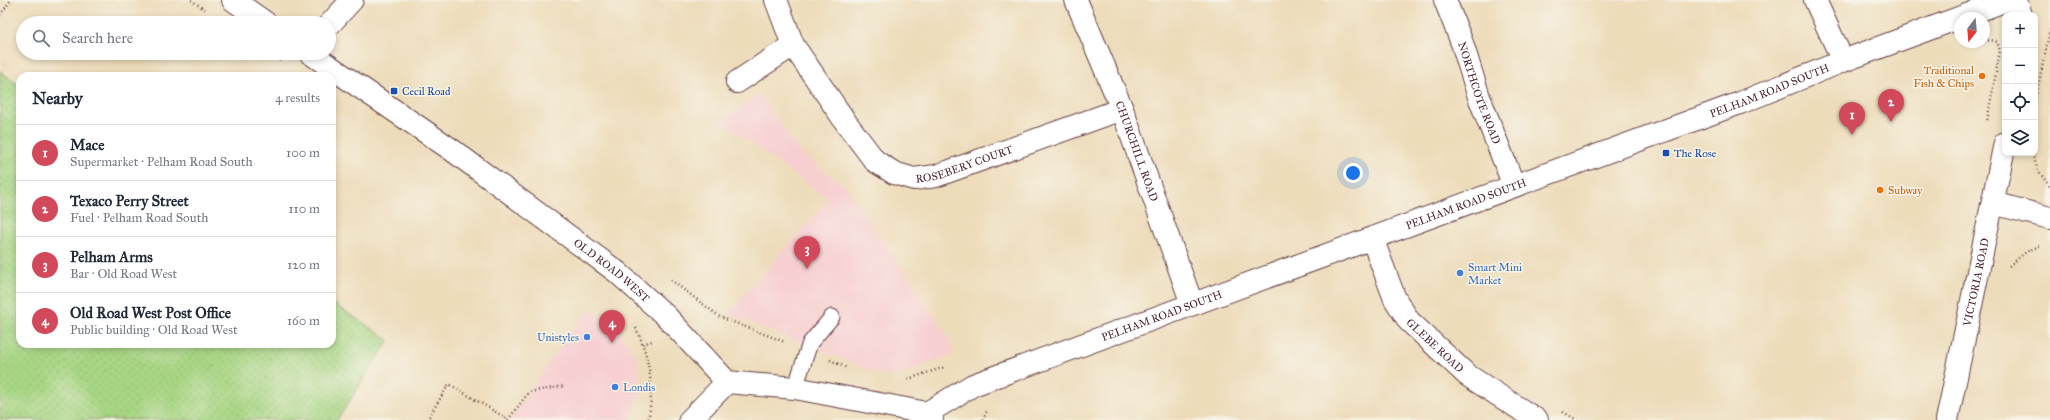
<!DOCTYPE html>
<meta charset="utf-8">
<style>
:root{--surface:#fff;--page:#f6f6f7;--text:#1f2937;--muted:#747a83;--line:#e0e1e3;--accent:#d1495b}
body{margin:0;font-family:"IM FELL Great Primer",serif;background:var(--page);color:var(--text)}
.controls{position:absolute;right:12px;top:12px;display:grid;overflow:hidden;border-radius:8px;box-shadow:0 2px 6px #0003}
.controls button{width:36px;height:36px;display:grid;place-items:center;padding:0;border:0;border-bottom:1px solid var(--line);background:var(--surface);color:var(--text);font:20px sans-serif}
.compass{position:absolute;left:1954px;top:12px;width:36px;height:36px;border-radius:50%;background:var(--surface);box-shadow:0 2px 6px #0003;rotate:196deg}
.you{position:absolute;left:1353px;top:173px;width:14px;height:14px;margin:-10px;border:3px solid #fff;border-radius:50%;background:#1a73e8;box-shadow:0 0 0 6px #1a73e833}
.badge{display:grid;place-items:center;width:26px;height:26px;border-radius:50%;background:var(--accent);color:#fff;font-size:13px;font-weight:700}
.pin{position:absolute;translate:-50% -33px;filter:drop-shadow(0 1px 2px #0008)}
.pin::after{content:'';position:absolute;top:21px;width:14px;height:12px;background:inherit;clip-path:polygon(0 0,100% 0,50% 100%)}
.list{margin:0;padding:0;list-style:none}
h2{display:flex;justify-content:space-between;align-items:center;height:52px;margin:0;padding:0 16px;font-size:17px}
h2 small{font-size:13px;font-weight:400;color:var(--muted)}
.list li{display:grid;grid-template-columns:26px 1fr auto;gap:12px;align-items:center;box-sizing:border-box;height:56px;padding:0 16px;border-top:1px solid var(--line)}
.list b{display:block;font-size:15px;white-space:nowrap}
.list p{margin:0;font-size:13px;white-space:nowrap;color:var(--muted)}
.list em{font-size:13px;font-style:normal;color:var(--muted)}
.icon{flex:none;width:22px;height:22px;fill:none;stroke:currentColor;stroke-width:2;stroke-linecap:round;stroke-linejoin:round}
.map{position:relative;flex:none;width:2050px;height:420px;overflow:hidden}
.search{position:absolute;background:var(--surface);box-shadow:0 2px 6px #0003;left:16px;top:16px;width:320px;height:44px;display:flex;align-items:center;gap:10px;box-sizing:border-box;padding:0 14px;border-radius:22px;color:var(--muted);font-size:15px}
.panel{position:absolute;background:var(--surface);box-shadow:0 2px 6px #0003;left:16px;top:72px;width:320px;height:276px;border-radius:12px}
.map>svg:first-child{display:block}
.built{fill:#f7cfd1}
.park{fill:url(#park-dots);stroke:#787a57}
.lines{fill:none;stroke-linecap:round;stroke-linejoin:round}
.lane-casing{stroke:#623b40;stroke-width:17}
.street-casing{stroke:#623b40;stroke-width:24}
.secondary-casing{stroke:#623b40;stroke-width:24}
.path{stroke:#623b40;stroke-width:2.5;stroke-dasharray:1 3;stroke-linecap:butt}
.lane{stroke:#fff;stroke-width:15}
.street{stroke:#fff;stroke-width:22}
.secondary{stroke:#fff;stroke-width:22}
.food-dot{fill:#e8710a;stroke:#f7f3e8;stroke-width:1.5}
.transit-dot{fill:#1a4fb4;stroke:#f7f3e8;stroke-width:1.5}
.shop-dot{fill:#3f7fe0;stroke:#f7f3e8;stroke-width:1.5}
.labels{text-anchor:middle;stroke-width:3;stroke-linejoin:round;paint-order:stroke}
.food-label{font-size:11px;fill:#c56008;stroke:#f7f3e8;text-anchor:end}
.transit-label{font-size:11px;fill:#164399;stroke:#f7f3e8;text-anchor:start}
.street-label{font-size:11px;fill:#4a1f2b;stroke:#f7f3e8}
.shop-label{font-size:11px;fill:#366cbe;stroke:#f7f3e8;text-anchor:start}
</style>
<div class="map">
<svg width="2050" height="420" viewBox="0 0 2050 420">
<defs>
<pattern id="park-dots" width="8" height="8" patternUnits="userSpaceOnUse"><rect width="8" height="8" fill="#a7d583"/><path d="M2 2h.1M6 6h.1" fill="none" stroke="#91b671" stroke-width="1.8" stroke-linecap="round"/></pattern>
</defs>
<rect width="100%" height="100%" fill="#f7f3e8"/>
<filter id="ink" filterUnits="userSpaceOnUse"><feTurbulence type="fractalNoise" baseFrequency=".025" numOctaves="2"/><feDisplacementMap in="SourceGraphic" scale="8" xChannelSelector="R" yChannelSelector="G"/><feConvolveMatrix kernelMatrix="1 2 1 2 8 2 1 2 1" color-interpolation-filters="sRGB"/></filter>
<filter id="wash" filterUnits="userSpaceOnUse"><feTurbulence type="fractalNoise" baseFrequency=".012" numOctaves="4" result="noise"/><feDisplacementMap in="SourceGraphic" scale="16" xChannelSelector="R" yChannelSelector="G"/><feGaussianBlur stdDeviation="0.9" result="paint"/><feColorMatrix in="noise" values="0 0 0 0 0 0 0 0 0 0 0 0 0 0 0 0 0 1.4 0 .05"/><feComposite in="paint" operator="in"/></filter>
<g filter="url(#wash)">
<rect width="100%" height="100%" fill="#eddcba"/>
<g class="built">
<polygon points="759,94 800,153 845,186 946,333 954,354 901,374 886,376 728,314 829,199 720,121"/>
<polygon points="590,309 618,329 637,358 642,392 629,420 513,420 513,417 553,357"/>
</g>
<polygon class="park" points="0,71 20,86 20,344 332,344 332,303 389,340 337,420 0,420"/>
</g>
<g filter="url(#ink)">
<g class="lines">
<defs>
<polyline id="lane" points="795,388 810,343 832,317"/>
<g id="street">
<path id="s1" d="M776,0L793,45L847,124L875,161L894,173L914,179L936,176L1122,109"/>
<path id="s2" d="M1076,0L1122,109L1192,304"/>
<path id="s3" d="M1445,0L1462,43L1479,97L1514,186"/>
<polyline points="1815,0 1843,61"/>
<polyline points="2016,0 2021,15"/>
<polyline points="329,25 352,0"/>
<polyline points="737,82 793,45"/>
<polyline points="1993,203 2050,218"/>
<path id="s4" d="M1372,238L1395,299L1409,321L1467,375L1537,420"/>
<path id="s5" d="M1947,420L2005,143"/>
</g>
<g id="secondary">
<polyline points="233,0 266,23"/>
<path id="s6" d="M310,53L452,150L617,272L666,316L727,382L795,388L927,413L932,420"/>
<path id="s7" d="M927,413L973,385L1740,103L1843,61L2007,0"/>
<polyline points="690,420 727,382"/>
</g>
</defs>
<use href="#lane" class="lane-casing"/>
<use href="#street" class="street-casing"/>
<use href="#secondary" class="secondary-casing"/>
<g class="path">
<polyline points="191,0 207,11"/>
<polyline points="0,15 11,0"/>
<polyline points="1984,41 1991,40 1997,42 2000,51 1987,121"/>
<polyline points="270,53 282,62"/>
<polyline points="2035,101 2050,30"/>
<polyline points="2032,154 2038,170 2050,187"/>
<polyline points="2009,266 2026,252 2041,245"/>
<polyline points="671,280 720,317 785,342"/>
<path d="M636,328C649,356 655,389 648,420"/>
<polyline points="643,344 652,341"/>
<polyline points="830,360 847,368"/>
<polyline points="908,379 945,367"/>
<polyline points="1563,412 1577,420"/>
<polyline points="427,420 449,384 509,420"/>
<polyline points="508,420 529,392 564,386"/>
<polyline points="983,420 987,410"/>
</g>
<use href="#lane" class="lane"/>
<use href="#street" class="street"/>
<use href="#secondary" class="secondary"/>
</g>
</g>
<g class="food-dot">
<circle cx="1982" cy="76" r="4"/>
<circle cx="1880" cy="190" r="4"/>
</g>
<g class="transit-dot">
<rect x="390" y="87" width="8" height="8" rx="2"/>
<rect x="1662" y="149" width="8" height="8" rx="2"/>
</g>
<g class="shop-dot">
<circle cx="1460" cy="273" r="4"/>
<circle cx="587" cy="337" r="4"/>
<circle cx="615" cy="387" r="4"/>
</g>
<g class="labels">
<g class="food-label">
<text x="1974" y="74">Traditional<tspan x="1974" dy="13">Fish &amp; Chips</tspan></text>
<text x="1888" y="194" text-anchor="start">Subway</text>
</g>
<g class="transit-label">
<text x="402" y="95">Cecil Road</text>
<text x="1674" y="157">The Rose</text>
</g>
<g class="street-label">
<text dy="4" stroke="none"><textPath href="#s7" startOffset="903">PELHAM ROAD SOUTH</textPath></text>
<text dy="4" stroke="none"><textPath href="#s3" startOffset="99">NORTHCOTE ROAD</textPath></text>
<text dy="4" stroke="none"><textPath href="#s2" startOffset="163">CHURCHILL ROAD</textPath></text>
<text dy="4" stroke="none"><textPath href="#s1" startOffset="286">ROSEBERY COURT</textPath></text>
<text dy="4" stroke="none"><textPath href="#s7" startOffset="579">PELHAM ROAD SOUTH</textPath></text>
<text dy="4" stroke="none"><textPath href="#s6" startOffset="372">OLD ROAD WEST</textPath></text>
<text dy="4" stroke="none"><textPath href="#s5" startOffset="141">VICTORIA ROAD</textPath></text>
<text dy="4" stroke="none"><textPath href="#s7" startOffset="255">PELHAM ROAD SOUTH</textPath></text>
<text dy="4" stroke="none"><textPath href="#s4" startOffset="127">GLEBE ROAD</textPath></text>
</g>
<g class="shop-label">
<text x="1468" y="271">Smart Mini<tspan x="1468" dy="13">Market</tspan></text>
<text x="579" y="341" text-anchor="end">Unistyles</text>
<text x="623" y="391">Londis</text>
</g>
</g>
</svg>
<div class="controls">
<button>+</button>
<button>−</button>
<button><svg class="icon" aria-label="locate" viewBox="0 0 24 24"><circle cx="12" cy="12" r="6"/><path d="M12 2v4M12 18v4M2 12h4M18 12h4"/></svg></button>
<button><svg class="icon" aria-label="layers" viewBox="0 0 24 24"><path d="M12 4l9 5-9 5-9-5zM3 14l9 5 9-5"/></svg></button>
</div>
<svg class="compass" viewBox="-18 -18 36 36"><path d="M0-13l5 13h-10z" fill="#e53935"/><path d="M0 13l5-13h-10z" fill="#747a83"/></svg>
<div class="you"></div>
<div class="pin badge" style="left:1852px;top:135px">1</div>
<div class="pin badge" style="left:1891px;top:122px">2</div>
<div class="pin badge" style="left:807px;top:269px">3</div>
<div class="pin badge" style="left:612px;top:343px">4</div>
<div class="search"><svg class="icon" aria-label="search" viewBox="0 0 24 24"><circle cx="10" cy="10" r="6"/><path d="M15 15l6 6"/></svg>Search here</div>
<section class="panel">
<h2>Nearby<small>4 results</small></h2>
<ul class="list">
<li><span class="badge">1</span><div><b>Mace</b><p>Supermarket · Pelham Road South</p></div><em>100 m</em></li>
<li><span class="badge">2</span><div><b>Texaco Perry Street</b><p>Fuel · Pelham Road South</p></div><em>110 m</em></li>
<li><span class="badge">3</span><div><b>Pelham Arms</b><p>Bar · Old Road West</p></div><em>120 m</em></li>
<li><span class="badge">4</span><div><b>Old Road West Post Office</b><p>Public building · Old Road West</p></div><em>160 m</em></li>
</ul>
</section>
</div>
